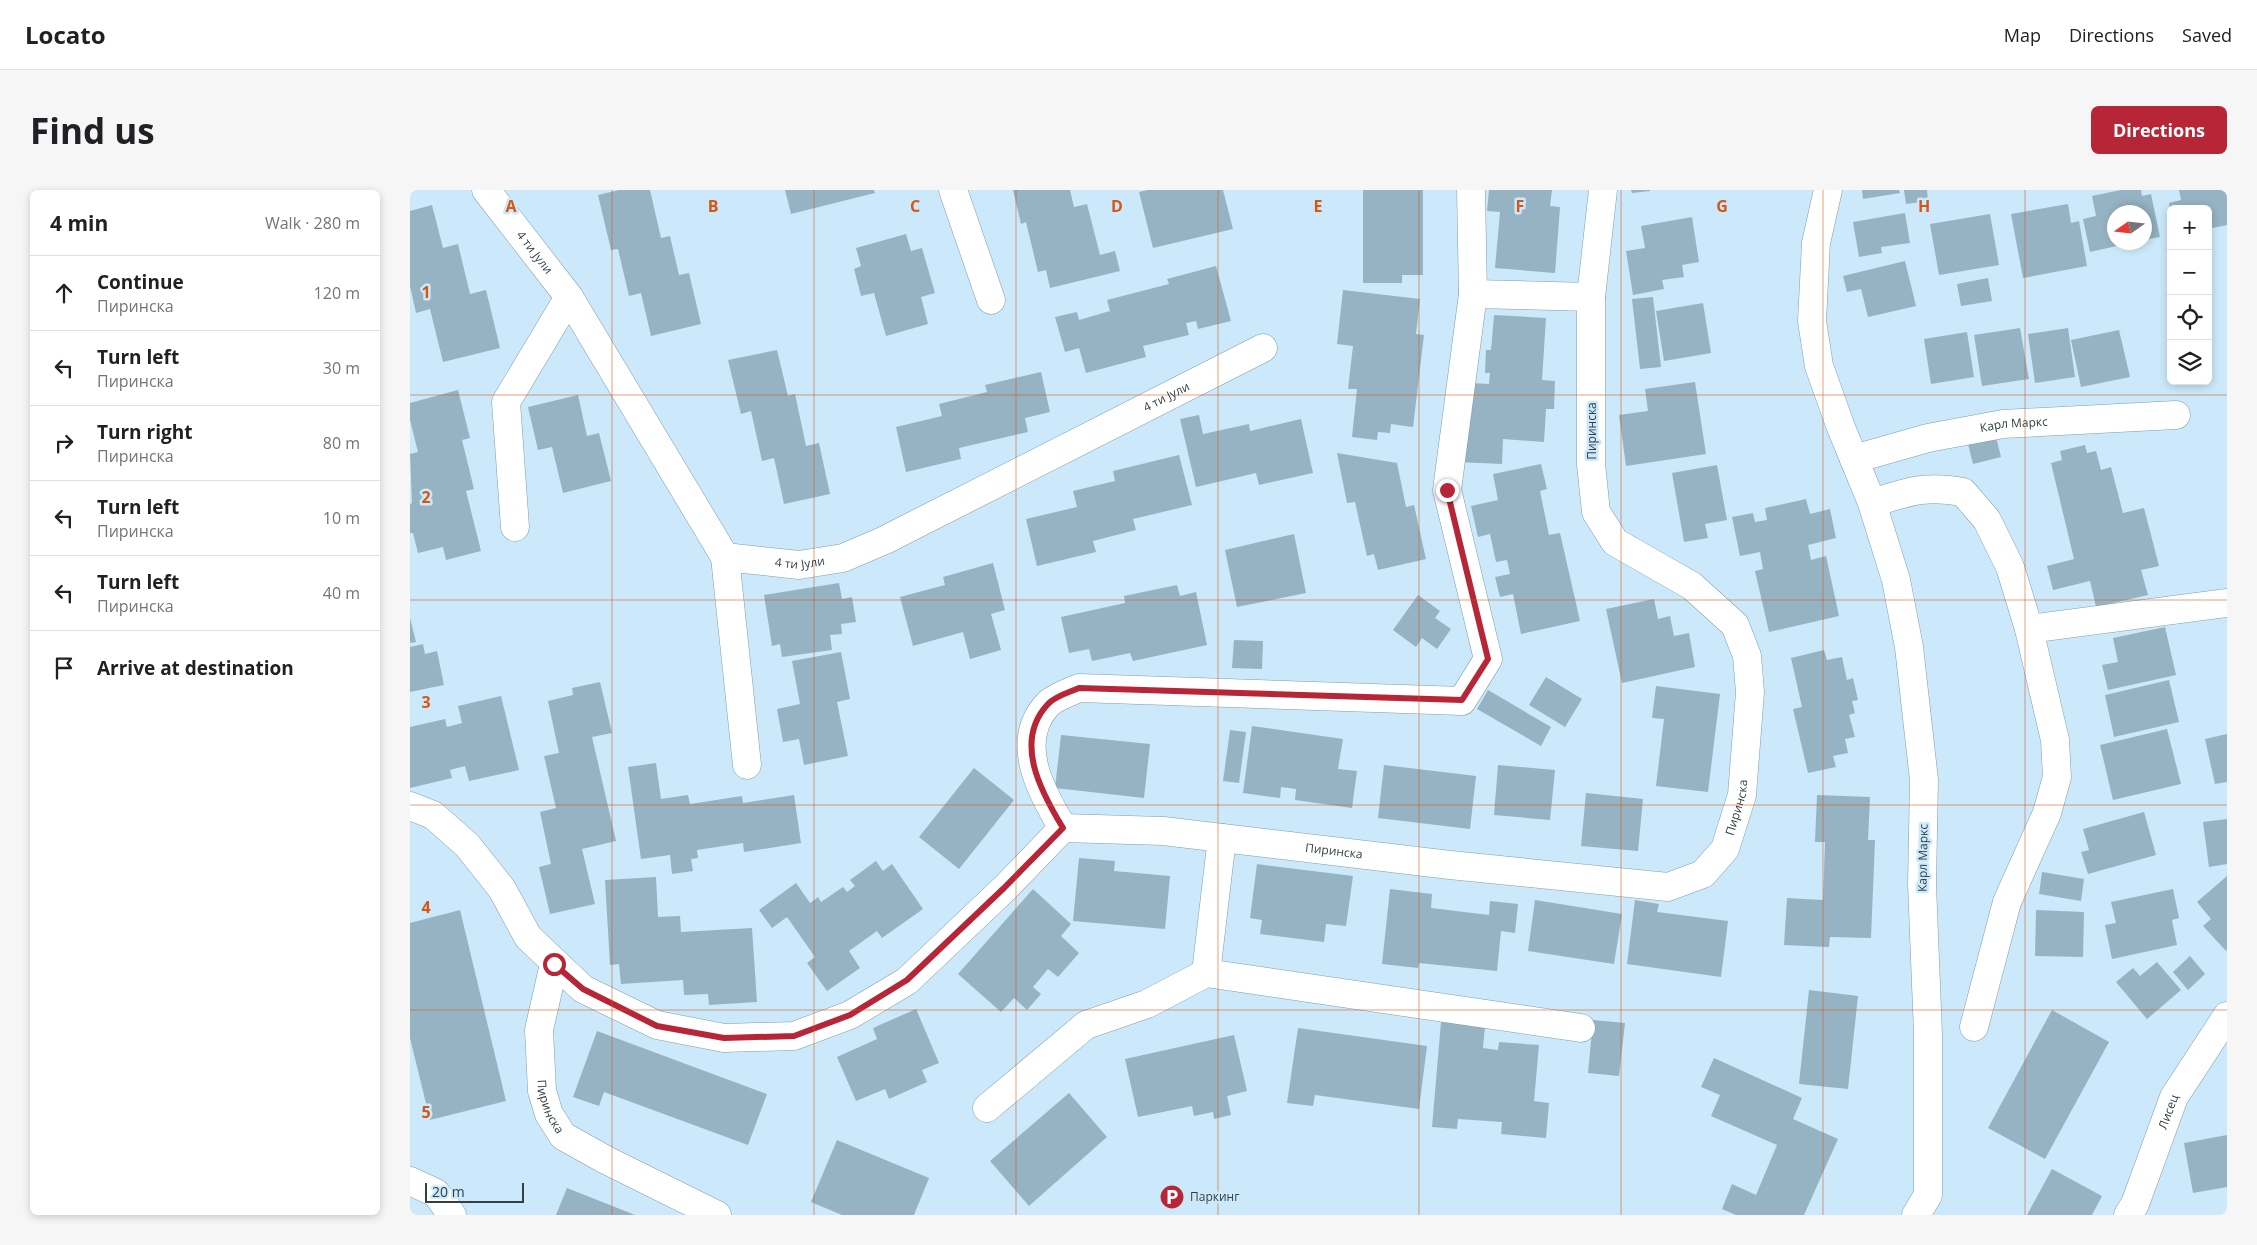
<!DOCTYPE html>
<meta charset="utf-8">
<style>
:root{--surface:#fff;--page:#f6f6f6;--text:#202124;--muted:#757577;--line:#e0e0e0;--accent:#b72636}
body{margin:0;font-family:"Open Sans",sans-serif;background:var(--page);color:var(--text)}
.controls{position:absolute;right:15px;top:15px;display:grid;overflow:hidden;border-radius:8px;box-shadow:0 2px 8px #0003}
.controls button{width:45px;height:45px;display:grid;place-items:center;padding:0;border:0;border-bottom:1px solid var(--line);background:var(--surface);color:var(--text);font:25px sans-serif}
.compass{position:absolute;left:1697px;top:15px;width:45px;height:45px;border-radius:50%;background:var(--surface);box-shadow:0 2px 8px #0003;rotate:256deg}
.scale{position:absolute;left:15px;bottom:12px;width:99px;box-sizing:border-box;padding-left:5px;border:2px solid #323f45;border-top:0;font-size:14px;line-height:18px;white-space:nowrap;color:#323f45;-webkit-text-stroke:4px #cbe9fa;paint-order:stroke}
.stop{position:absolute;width:15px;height:15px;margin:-11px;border:4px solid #b72636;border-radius:50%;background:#fff}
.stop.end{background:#b72636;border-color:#fff;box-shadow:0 1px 5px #0008}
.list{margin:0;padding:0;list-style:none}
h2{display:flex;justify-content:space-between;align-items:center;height:65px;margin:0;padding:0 20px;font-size:21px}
h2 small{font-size:16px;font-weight:400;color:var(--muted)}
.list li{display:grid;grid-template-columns:32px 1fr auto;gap:15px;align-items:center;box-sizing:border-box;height:75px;padding:0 20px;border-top:1px solid var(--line)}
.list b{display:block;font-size:19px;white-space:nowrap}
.list p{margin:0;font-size:16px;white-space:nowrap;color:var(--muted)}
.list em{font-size:16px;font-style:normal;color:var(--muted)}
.icon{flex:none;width:28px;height:28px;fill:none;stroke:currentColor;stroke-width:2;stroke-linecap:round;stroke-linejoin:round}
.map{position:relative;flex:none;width:1817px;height:1025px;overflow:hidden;border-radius:8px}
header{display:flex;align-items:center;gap:30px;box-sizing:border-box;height:70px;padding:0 25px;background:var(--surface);border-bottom:1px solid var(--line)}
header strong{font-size:24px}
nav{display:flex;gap:28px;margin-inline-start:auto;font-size:18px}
.intro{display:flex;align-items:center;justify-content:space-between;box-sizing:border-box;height:120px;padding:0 30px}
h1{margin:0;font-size:35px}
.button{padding:12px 22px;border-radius:8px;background:var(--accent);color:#fff;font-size:18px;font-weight:700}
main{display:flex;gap:30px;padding:0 30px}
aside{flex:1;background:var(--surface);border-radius:8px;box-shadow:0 2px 8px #0003}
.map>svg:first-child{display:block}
.building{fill:#96b3c3}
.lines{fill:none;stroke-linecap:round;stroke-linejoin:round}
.minor-casing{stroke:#819dad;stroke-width:29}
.minor{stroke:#fff;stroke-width:28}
.route{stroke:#b72636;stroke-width:6}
.grid{fill:none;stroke:#d65612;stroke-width:1;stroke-opacity:0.55}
.labels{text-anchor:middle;stroke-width:5;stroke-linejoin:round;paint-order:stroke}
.street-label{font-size:12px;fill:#323f45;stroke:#cbe9fa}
.poi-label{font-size:12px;fill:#323f45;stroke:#cbe9fa;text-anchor:start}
.grid-label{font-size:16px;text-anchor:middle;font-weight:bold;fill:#d65612;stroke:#cbe9fa;stroke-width:5;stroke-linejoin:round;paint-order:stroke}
</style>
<header>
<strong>Locato</strong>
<nav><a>Map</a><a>Directions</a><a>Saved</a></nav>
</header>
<div class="intro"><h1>Find us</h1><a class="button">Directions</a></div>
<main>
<aside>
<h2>4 min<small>Walk · 280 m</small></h2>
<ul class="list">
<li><svg class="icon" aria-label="ahead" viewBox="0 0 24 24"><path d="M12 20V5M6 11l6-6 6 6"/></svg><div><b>Continue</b><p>Пиринска</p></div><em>120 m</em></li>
<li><svg class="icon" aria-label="left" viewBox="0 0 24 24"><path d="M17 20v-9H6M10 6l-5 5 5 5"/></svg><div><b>Turn left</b><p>Пиринска</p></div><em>30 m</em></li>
<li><svg class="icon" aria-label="right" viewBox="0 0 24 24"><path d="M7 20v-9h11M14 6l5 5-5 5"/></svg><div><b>Turn right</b><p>Пиринска</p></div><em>80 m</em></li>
<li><svg class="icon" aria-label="left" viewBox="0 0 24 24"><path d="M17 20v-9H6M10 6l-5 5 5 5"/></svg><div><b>Turn left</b><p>Пиринска</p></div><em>10 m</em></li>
<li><svg class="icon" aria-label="left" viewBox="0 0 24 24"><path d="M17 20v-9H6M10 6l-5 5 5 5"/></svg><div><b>Turn left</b><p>Пиринска</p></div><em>40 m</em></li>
<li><svg class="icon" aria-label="arrive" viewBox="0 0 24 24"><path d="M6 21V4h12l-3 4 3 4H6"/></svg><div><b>Arrive at destination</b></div></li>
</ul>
</aside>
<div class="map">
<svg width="1817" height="1025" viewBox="0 0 1817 1025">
<rect width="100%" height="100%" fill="#cbe9fa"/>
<g class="building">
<polygon points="209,0 240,0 251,48 260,46 269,85 279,83 291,134 241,146 231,103 219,106 208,59 201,60 188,5"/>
<polygon points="375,0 464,0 465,3 381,24"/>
<polygon points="603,0 660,0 664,17 677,14 690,65 705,61 710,81 640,98 636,80 628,82 616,32 611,34"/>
<polygon points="738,0 813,0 823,39 743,58 729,2"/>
<polygon points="953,0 1013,0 1013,85 992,85 992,93 953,93"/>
<polygon points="1079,0 1142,0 1140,16 1150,17 1145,83 1085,78 1090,22 1077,21"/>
<polygon points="1221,0 1240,0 1240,1 1222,3"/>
<polygon points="1452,0 1489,0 1490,3 1453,9"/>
<polygon points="1494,0 1517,0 1518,11 1496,14"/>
<polygon points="1711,0 1731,0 1732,6 1741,4 1750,47 1734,50 1734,22 1704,22 1704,52 1720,53 1680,62 1673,29 1686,26 1682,6"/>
<polygon points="1769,0 1817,0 1817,35 1798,39 1798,19 1760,19 1759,13 1771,10"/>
<polygon points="1658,14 1661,33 1669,31 1677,76 1613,88 1601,24"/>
<polygon points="22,15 33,58 48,54 60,104 76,100 90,158 33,172 20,119 6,123 0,96 0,21"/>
<polygon points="1495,23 1500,53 1471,57 1472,63 1449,67 1443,32"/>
<polygon points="1580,24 1589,75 1529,85 1520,34"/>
<polygon points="1282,27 1289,72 1272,75 1274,87 1252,90 1254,99 1223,105 1216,61 1235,58 1231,36"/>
<polygon points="496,44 501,61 512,58 525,103 511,107 518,134 476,146 464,103 451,106 444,79 451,76 446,58"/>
<polygon points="1495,71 1506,116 1458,127 1451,99 1437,102 1433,86"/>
<polygon points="806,76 821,131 788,139 786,131 776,133 779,145 733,156 736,167 676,183 669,158 655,162 645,127 667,122 669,130 700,121 697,110 759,94 757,89"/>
<polygon points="1578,88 1582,111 1551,116 1547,94"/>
<polygon points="933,100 1010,109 1006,144 1014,145 1003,237 981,234 980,243 968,242 967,250 942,247 947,199 938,199 943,156 927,154"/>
<polygon points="1243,107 1251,177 1230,179 1222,109"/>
<polygon points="1293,113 1301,163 1254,171 1246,121"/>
<polygon points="1084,125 1136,128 1132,190 1145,191 1144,219 1136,219 1134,252 1093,249 1092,274 1047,272 1061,193 1079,194 1080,183 1075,183 1076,160 1081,160"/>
<polygon points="1610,138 1619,189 1572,196 1564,145"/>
<polygon points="1658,138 1665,187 1625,193 1618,144"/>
<polygon points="1709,140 1720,187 1671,197 1661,150"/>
<polygon points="1557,142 1564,187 1521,194 1514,149"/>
<polygon points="367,160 378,206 385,204 396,256 409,253 420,304 374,314 364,268 352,271 341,221 331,224 318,170"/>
<polygon points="631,182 640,222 615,228 618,242 549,258 551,269 496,282 486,237 532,226 529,214 577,202 575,195"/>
<polygon points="1285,192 1296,264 1216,276 1209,225 1238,221 1235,199"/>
<polygon points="48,200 60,248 52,250 64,299 56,301 71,361 36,370 33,357 8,363 3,343 0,343 0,314 2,313 0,264 8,262 0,230 0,213"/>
<polygon points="168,205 177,246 189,243 201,291 153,303 142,257 128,260 118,217"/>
<polygon points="789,225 793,244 839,234 840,241 891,229 903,283 849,295 846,283 786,297 770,229"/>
<polygon points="1586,247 1591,267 1563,274 1558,254"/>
<polygon points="1675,255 1677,263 1686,261 1691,280 1701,277 1713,323 1734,318 1749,376 1731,380 1738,405 1686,417 1680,391 1643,400 1637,376 1664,369 1641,273 1652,270 1650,261"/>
<polygon points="927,263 987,273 996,317 1004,315 1016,369 968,380 964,364 957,366 945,312 937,313"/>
<polygon points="769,265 782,315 723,329 726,340 683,351 686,362 627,376 616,329 667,317 663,301 705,291 703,281"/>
<polygon points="1131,274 1137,299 1130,301 1139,345 1150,343 1170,431 1111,444 1103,404 1090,407 1085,387 1100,384 1097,370 1086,372 1080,344 1068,347 1061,316 1088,310 1083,284"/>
<polygon points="1307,275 1317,330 1295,334 1298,348 1274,352 1262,283"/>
<polygon points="1396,309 1400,324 1420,319 1426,348 1398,355 1401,370 1416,366 1429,426 1359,442 1345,381 1353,379 1350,362 1330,366 1322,327 1343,323 1345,332 1357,330 1355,318"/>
<polygon points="884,344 896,403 827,417 815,360"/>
<polygon points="583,373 595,420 581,424 591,460 560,469 553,442 503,456 490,407 535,395 533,387"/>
<polygon points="429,393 432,409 442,407 446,432 431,434 432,444 420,445 422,460 372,467 370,454 362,456 354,405"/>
<polygon points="767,395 770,406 786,402 797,455 723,471 720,463 682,471 679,459 659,463 651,427 715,413 714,406"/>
<polygon points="1008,405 1030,421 1025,428 1041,439 1027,459 1012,448 1006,457 983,440"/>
<polygon points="1244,409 1248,429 1260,426 1264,446 1279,443 1285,477 1212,493 1196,419"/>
<polygon points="0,428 6,452 0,453"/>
<polygon points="1755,437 1766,485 1698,500 1692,475 1708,472 1703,448"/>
<polygon points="824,450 853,451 852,479 822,478"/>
<polygon points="13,454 15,464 27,461 34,495 0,502 0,457"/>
<polygon points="1414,460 1417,470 1432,467 1437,490 1443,488 1448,510 1442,511 1445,523 1439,525 1445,547 1435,549 1438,563 1423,566 1426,577 1398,583 1383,519 1392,517 1381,468"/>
<polygon points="431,462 440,509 427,512 438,566 394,575 389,549 373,552 367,519 390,514 382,471"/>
<polygon points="1136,487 1172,509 1155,537 1119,515"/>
<polygon points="1759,490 1769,532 1704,547 1695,505"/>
<polygon points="190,492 202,543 182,547 206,651 172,659 185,714 140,724 129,677 141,674 130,622 146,618 134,566 149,563 138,511 163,505 162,498"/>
<polygon points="1246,496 1310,504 1298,602 1246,596 1254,529 1242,528"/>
<polygon points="1078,500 1141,537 1131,556 1067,519"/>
<polygon points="91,506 109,580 59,591 55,576 40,580 42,588 0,598 0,537 35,529 37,537 52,533 48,516"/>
<polygon points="842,536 933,549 928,579 947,581 942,618 885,610 886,599 871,597 870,608 833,603"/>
<polygon points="1757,539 1771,594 1703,610 1690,555"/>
<polygon points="820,540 836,542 829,593 813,591"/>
<polygon points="1817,544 1817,592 1805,594 1795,549"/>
<polygon points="651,545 740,554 734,608 645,598"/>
<polygon points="246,573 251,609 278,605 280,614 332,606 333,613 384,605 391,653 334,662 333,653 287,660 288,668 281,669 283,681 262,684 260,665 231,669 218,577"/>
<polygon points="974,575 1066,586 1060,639 968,628"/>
<polygon points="1088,575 1145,580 1140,630 1084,625"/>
<polygon points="564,578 604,610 549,679 509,647"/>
<polygon points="1176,603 1233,609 1228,661 1171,656"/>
<polygon points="1407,605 1460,607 1458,650 1465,650 1461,748 1420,747 1419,757 1374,755 1377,708 1413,710 1415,652 1405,652"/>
<polygon points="1734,622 1746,665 1678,684 1671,662 1679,660 1673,639"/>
<polygon points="1817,629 1817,674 1799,677 1793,632"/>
<polygon points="669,668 705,671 704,681 760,686 755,739 663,731"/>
<polygon points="466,671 473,681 482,674 513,719 472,748 467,741 439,761 450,778 417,801 397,773 405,767 377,727 362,738 349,720 386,693 400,713 408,707 411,712 433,697 437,702 445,696 440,690"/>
<polygon points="847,674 943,686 936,736 916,734 914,752 850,744 852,730 840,728"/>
<polygon points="1632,682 1674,689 1671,711 1629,704"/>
<polygon points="1817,686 1817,759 1816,761 1793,736 1801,729 1787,712"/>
<polygon points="246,687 248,727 270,726 271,742 342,738 347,812 299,815 298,804 274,805 273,790 211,794 209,774 200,775 195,690"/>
<polygon points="623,699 661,734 651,746 669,763 648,787 638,779 623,797 631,804 617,820 604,808 591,822 548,784"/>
<polygon points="980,699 1022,704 1021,718 1079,725 1080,711 1108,714 1105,743 1091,741 1087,781 1009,773 1008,778 972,774"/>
<polygon points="1763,699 1769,728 1762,730 1767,755 1702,769 1695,735 1706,733 1701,712"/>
<polygon points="1125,710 1212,724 1204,774 1118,761"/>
<polygon points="1225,710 1249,714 1247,722 1318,731 1311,787 1217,774"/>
<polygon points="50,720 96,911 20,930 0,848 0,733"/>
<polygon points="1626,720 1674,722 1673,767 1625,766"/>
<polygon points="1780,766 1795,784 1778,800 1763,782"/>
<polygon points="1747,772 1771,800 1737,829 1706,792 1723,778 1730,786"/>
<polygon points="1399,800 1448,806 1438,899 1389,894"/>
<polygon points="506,819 529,873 512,880 517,892 479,909 475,899 446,911 427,867 467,849 463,838"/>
<polygon points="1642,820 1699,852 1635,969 1578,938"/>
<polygon points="1183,830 1215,833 1209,886 1178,883"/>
<polygon points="1031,832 1075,836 1073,858 1088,860 1089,852 1129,855 1124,911 1139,913 1136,948 1091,944 1092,932 1048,929 1047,939 1022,937"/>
<polygon points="888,838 1017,856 1009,919 905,905 903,916 877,913"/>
<polygon points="187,841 357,904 338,955 194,902 189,916 163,907"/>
<polygon points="824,845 837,901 817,906 821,925 804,929 803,922 784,926 782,916 728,927 715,869"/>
<polygon points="1304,868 1392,908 1383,929 1428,949 1394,1025 1326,1025 1312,1019 1322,994 1346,1005 1367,955 1301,926 1310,905 1291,897"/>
<polygon points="659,903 697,947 619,1016 580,971"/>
<polygon points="1817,945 1817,997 1783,1003 1774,953"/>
<polygon points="427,950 519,988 504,1025 432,1025 401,1012"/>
<polygon points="1642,979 1692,1006 1682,1025 1617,1025"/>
<polygon points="157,998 225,1025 146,1025"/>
</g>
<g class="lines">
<defs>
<g id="minor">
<path id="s1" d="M76,0L159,107L315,367L389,375L433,368L475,350L853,158"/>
<polyline points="543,0 581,110"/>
<polyline points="1418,0 1406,53 1402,131 1409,176 1430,235 1462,313 1486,390 1499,457 1514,590 1512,694 1518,844 1518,1005 1506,1025"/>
<polyline points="1063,104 1181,107"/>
<path id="s2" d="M1444,269L1518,248L1593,234L1766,225"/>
<path d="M1462,313C1498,302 1515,295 1553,302L1577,330L1600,377L1619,439L1645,550L1647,587L1637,623L1597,712L1564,837"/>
<polyline points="105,337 96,212 159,107"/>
<polyline points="315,367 337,575"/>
<polyline points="1619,439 1817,413"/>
<path id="s3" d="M0,616L23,625L57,655L92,699L118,747L173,799L247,835L314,848L384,846L440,825L497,791L595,698L653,638L753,641L1040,675L1258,697L1293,684L1315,659L1332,605L1340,502L1337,466L1325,435L1282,396L1205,352L1186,322L1181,274V107L1193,0"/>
<path d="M653,638C631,602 603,551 638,514C645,507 660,502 669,498L1052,511L1078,469L1037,300L1063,104L1061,0"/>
<path id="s4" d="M144,774L129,840L132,901L139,924L153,946L196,970L307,1025"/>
<polyline points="796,783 812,648"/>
<polyline points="577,918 676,835 737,814 796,783 1171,838"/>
<polyline points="0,991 26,1003 42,1025"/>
<path id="s5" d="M1718,1025L1725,1014L1764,907L1817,826"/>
</g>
</defs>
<use href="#minor" class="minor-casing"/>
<use href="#minor" class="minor"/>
</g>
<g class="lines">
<path class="route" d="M144,774L173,799L247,836L314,848L384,846L440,825L497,790L594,698L653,638C631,602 603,551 638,514C645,506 660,502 669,498L1052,510L1078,469L1037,300"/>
</g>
<path class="grid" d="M202,0V1025M404,0V1025M606,0V1025M808,0V1025M1009,0V1025M1211,0V1025M1413,0V1025M1615,0V1025M0,205H1817M0,410H1817M0,615H1817M0,820H1817"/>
<defs>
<symbol id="parking-disc" viewBox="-11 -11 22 22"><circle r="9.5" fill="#b72636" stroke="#cbe9fa"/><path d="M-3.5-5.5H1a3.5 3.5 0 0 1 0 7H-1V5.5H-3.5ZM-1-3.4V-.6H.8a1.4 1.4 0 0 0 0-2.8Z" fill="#fff"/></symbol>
</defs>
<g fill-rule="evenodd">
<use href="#parking-disc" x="748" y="993" width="28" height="28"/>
</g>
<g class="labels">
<g class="street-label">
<text dy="4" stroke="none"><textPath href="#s1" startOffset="79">4 ти Јули</textPath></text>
<text dy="4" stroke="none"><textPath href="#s1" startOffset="919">4 ти Јули</textPath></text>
<text dy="4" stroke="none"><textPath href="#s2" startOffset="164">Карл Маркс</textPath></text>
<text transform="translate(1182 241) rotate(-90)" y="4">Пиринска</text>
<text dy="4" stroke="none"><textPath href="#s1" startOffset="514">4 ти Јули</textPath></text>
<text dy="4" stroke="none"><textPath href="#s3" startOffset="1544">Пиринска</textPath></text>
<text dy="4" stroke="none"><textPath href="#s3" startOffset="1094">Пиринска</textPath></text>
<text transform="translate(1513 668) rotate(-89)" y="4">Карл Маркс</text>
<text dy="4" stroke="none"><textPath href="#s4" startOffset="146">Пиринска</textPath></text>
<text dy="4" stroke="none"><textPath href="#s5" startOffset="111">Лисец</textPath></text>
</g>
<g class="poi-label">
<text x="780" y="1011">Паркинг</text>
</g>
</g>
<g class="grid-label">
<text x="101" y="22">A</text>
<text x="303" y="22">B</text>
<text x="505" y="22">C</text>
<text x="707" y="22">D</text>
<text x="908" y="22">E</text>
<text x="1110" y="22">F</text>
<text x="1312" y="22">G</text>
<text x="1514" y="22">H</text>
<text x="16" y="108">1</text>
<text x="16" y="313">2</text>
<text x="16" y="518">3</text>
<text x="16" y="723">4</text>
<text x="16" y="928">5</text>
</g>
</svg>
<div class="controls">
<button>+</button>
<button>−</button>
<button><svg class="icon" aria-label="locate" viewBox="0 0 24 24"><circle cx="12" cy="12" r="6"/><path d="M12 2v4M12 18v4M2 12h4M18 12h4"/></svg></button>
<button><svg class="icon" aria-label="layers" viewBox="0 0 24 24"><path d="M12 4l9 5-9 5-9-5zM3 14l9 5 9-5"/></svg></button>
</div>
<svg class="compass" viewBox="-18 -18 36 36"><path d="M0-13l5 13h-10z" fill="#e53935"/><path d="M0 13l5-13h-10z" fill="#757577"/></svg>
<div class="scale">20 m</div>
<div class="stop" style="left:144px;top:774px"></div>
<div class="stop end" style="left:1037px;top:300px"></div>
</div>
</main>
